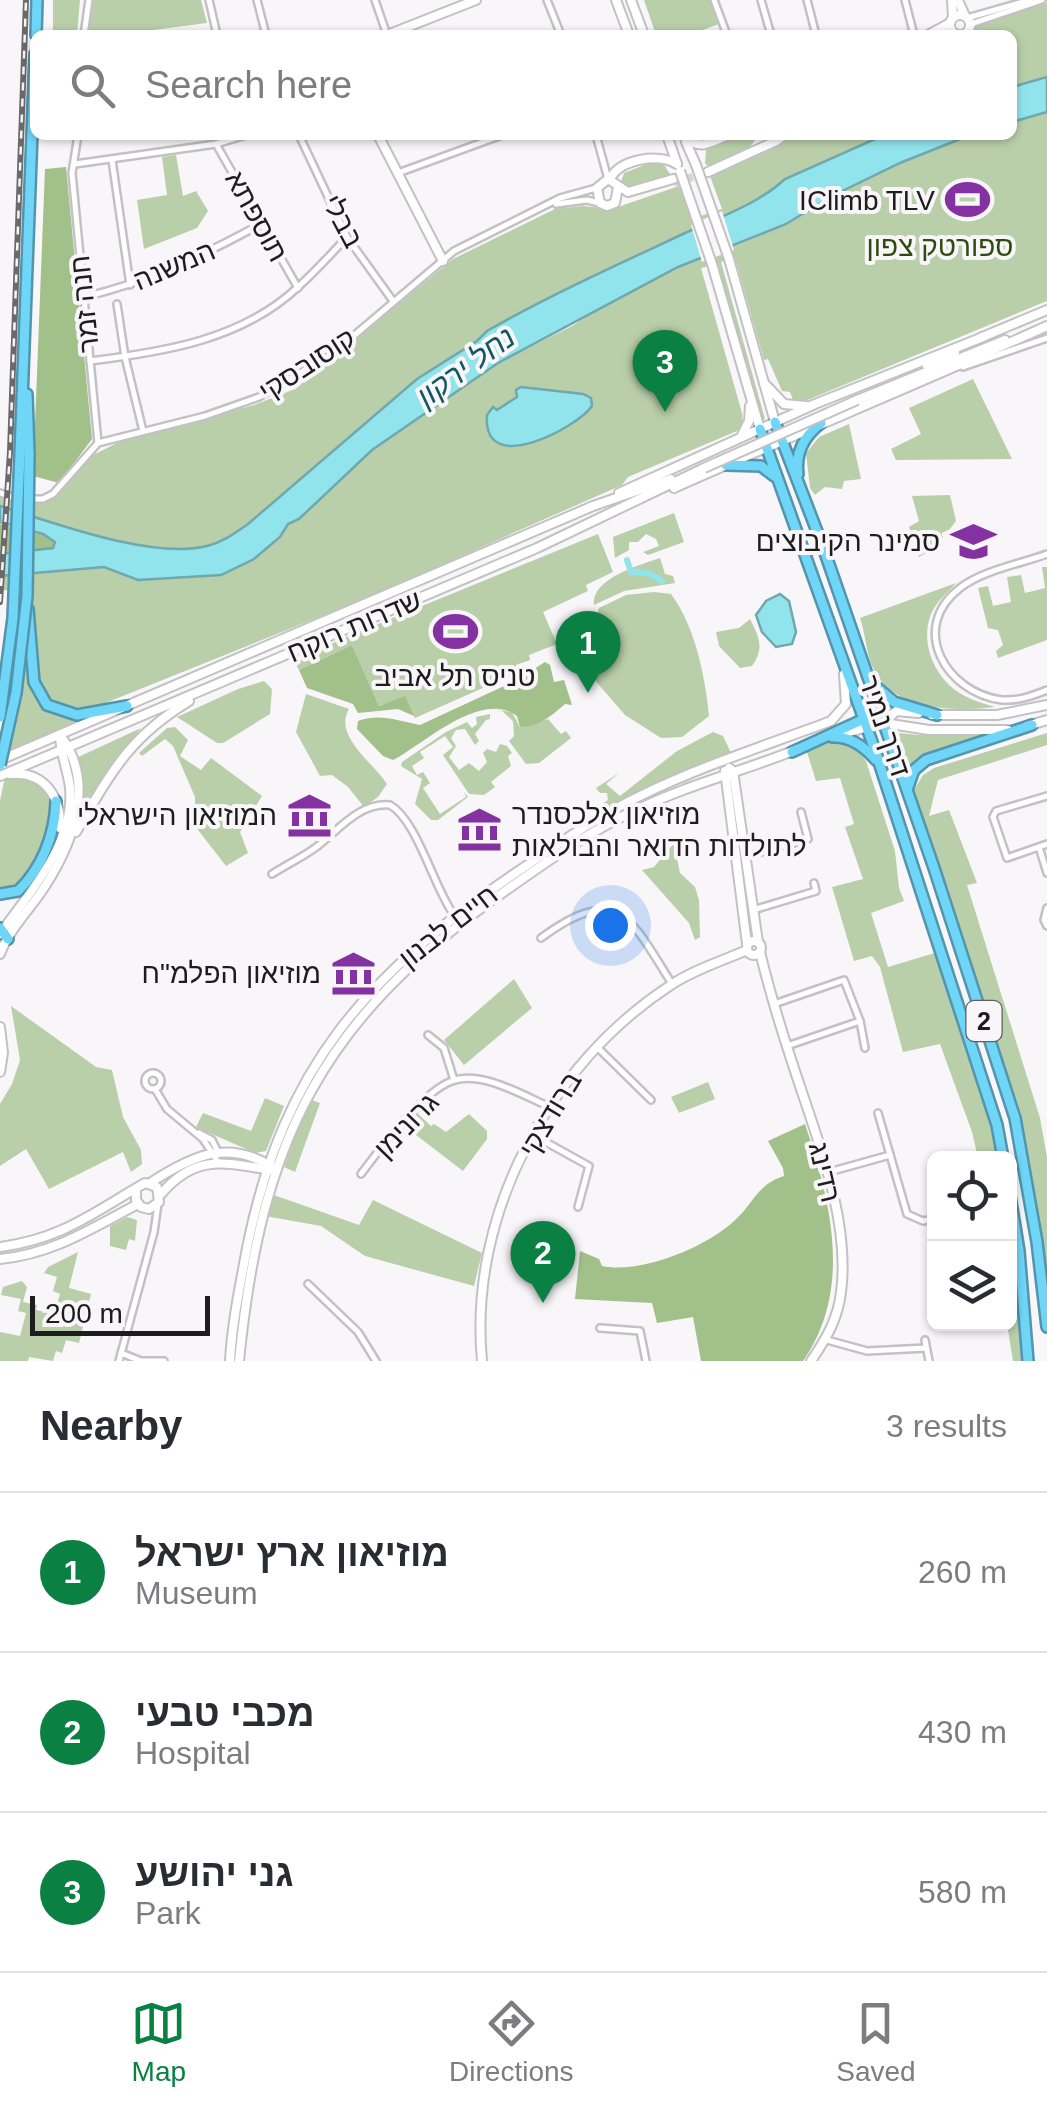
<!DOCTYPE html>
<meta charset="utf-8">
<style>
:root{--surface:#fff;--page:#f7f7f7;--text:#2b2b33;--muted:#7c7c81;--line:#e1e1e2;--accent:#0b8043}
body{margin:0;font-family:Arial,Heebo,sans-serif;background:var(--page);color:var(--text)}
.controls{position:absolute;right:30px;bottom:30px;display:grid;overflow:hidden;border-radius:15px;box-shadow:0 2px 8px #0004}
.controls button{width:90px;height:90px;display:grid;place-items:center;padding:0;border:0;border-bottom:2px solid var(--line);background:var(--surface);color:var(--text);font:50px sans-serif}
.scale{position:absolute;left:30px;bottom:25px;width:180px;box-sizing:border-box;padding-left:10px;border:5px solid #1e1d1e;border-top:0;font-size:28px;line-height:35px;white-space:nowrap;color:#1e1d1e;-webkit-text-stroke:8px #f8f6f9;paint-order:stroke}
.you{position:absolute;left:610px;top:925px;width:35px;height:35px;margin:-25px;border:8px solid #fff;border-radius:50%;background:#1a73e8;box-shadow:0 0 0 15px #1a73e833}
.badge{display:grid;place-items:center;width:65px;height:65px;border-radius:50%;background:var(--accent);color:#fff;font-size:32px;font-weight:700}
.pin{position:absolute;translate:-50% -82px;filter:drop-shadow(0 2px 5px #0008)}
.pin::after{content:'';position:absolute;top:52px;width:35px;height:30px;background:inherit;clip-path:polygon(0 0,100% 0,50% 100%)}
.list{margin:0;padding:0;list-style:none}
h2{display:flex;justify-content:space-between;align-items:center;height:130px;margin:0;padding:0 40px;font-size:42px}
h2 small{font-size:32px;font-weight:400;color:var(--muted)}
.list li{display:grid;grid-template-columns:65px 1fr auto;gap:30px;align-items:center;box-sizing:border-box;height:160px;padding:0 40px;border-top:2px solid var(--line)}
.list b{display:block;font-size:38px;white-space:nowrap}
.list p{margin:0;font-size:32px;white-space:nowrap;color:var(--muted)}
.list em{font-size:32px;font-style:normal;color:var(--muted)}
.icon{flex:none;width:55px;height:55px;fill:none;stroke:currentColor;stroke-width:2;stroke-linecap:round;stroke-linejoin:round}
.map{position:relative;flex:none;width:1047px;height:1361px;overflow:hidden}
.search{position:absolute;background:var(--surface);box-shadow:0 2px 8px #0004;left:30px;right:30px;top:30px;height:110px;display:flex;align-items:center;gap:25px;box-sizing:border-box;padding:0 35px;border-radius:15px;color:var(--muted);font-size:38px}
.sheet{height:610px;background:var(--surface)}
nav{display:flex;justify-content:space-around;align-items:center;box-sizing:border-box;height:140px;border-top:2px solid var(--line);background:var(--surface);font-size:28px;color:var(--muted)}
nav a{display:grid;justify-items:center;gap:5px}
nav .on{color:var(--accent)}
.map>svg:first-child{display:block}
.green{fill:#b9cfa9;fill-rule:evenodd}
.forest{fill:#a2c08a}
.water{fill:#92e4ec;stroke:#6fa8ae;stroke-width:2.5}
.pier{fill:#f8f6f9}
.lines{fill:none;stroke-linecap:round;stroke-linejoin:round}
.canal{stroke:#92e4ec;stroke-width:6}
.secondary-tunnel{stroke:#d7d5d8;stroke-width:8;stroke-dasharray:8 4;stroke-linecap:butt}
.street-casing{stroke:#c3c1c4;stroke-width:10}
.secondary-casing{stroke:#c3c1c4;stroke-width:12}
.highway-casing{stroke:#5395ac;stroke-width:14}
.street{stroke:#fff;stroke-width:5}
.secondary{stroke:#fff;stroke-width:8}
.highway{stroke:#70d6f8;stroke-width:9}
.rail-casing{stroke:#6b696b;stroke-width:6}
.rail{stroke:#f8f6f9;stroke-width:2.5;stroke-dasharray:8;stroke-linecap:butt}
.secondary-bridge-casing{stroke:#c3c1c4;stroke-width:12;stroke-linecap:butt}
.highway-bridge-casing{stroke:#5395ac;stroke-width:14;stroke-linecap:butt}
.secondary-bridge{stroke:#fff;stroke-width:8}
.highway-bridge{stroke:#70d6f8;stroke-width:9}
.labels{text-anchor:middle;stroke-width:8;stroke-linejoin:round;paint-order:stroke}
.shield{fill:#f8f6f9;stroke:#5f5e60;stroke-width:2.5}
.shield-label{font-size:25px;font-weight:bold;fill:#1e1d1e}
.poi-label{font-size:28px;fill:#1e1d1e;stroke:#f8f6f9;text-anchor:end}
.street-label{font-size:28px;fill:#1e1d1e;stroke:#f8f6f9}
.park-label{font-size:28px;fill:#2f4b12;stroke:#f8f6f9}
.water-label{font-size:30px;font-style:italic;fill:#12595f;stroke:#f8f6f9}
</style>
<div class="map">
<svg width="1047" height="1361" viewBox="0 0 1047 1361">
<rect width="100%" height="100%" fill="#f8f6f9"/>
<g class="green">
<polygon points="53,0 80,0 77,35 53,35"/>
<polygon points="94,0 201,0 207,23 115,35 88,35"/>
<polygon points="644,0 710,0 719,24 689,35 656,35"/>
<polygon points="1047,3 1047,77 1012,87 1012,35 967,35 978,25"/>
<path d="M1047,112V301L805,401L794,402L790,392L782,391L768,359L764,360L735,258L721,262L765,419L761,420L718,264L701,268L742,413L743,425L737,431L628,477L622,485L364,599L93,708C24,721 31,634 31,587L0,591V576L104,567L138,580L221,575L254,559L280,537L288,524L299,519L372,450L430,408L498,363L572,326L612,300L698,258L786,224L832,196L900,163L970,135H1012V122ZM524,387L549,392L590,410L522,446L497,444L489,434L487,415L493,408L497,410L516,398Z"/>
<path d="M736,135H757C751,155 726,160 708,166L705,163L706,150Z"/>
<path d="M787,135H884L785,179L773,191L725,216L487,331L477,341L417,379L248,524C235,533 223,542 207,546C153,560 54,523 0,506V498L32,504L48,501L91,456L119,442L254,405L295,389L453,259L555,209L583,206L612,209L679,186L691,219L722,209L710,176L782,142Z"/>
<polygon points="176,155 183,196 196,191 208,211 197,228 144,249 137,200 167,195 162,157"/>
<polygon points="652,162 663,163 671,176 629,188 621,182 624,173"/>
<polygon points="973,379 1012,459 896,460 891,449 921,434 909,408"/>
<polygon points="849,424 861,479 844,481 842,489 825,487 815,495 810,488 806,453 819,437"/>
<polygon points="950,495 956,521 934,549 919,557 909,527 919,521 912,496"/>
<polygon points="674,513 684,542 648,555 643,552 659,546 656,539 646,534 638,542 629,542 629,550 615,558 613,537"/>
<polygon points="598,534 613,572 586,585 588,591 543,612 557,644 529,655 530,660 516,665 519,672 415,718 404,697 379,706 352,645 299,670 295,663 341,639"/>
<path d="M660,558L665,574L673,576L675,583L624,591L594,605C591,579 639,565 660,558Z"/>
<polygon points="1042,567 1047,567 1047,640 998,658 996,651 1003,645 998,630 988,628 978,588 988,586 993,606 1011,602 1007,577 1021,575 1025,593 1045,588"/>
<path d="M956,583C947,593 936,602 931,614C919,644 936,682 965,696C974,701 985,704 995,707C957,712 894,711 874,670C866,655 866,635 860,618Z"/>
<path d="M654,592L671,594C695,626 705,676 709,716L682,737L661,738L625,715L593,678L588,640L599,608L626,595Z"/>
<path d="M750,619C759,637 765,648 752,666L740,668L719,646L716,632L739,628Z"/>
<path d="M25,668C39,709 50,722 94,716L10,750Z"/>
<polygon points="264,681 272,689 270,714 223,743 217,743 177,717 238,689"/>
<path d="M306,694L349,709C333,736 373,762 387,784L378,797L364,807L348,787L332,775L320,776L296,732Z"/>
<polygon points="490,709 512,712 520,727 548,719 561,734 566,731 571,738 539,763 526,764 509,741 514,736 513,721 502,711"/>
<polygon points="490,714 490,719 486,720 475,734 479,741 475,745 465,729 456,730 451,738 456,746 449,757 459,770 469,763 479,771 487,762 483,753 487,749 496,752 500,744 507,746 512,753 508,756 511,766 491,782 495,787 484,795 469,794 443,755 453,747 445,736 420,752 424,758 412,766 417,775 423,772 430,783 423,788 440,814 466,797 464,792 468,797 438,820 431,820 415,804 422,779 401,766 402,762 446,732 467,722 472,728 477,724 476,717"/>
<polygon points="175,727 188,740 180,756 201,770 211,758 262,796 240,832 248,853 226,866 195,826 195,797 173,746 165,739 142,756 139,753 167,728"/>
<polygon points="141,728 108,773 77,822 82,788 76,758"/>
<polygon points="713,732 723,736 731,753 645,789 600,813 594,809 608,800 607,793 600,793 596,788 619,773 606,784 620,796 677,751"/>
<path d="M891,732C927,738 962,734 999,734L924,758L915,764L906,781Z"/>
<polygon points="1047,733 1047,745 938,780 929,816 949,810 977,883 967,885 1040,1118 1047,1157 1047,1274 1018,1118 1021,1113 912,793 923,775 934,768"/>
<path d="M830,741C845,742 858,748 866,761L895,851L899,888L904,901L871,913L888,967L938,952L994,1126L1000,1158H978L972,1132L940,1044L903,1052L880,967L872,956L854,961L832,887L863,879L845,827L854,824L840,778L816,781L806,749Z"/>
<path d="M5,777C28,776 45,783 53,805C50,829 33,897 0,889V801Z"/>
<polygon points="674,843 680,873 695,887 699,900 700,937 695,940 689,923 642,870 654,867"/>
<polygon points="514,979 532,1008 464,1065 444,1040"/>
<polygon points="11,1006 96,1067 112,1070 123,1117 141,1150 142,1164 131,1172 123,1152 49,1189 26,1149 0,1166 0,1104 12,1084 20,1060"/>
<polygon points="708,1082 715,1099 679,1113 671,1097"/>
<polygon points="265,1098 284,1106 266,1151 255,1153 196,1127 203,1113 251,1131"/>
<polygon points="309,1099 320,1103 295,1172 284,1167"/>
<polygon points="416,1112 431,1126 434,1124 446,1132 469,1114 487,1131 487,1139 463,1171 403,1125"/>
<polygon points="271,1194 359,1225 373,1200 482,1253 474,1286 365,1256 321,1226 265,1216"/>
<polygon points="1010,1214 1016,1251 1024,1361 1013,1361 1007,1324"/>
<polygon points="127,1217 137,1220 135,1241 129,1239 126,1250 110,1246 110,1226"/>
<polygon points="78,1252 69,1288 91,1294 79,1343 66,1340 62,1353 56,1351 53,1361 29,1357 28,1361 0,1361 0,1332 20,1336 26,1313 18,1311 21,1299 1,1295 3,1287 22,1281 27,1287 23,1302 37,1305 36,1310 54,1314 60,1294 53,1291 57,1277 44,1273 48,1267"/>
</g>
<g class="forest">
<polygon points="66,167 92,439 59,483 33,476 45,169"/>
<polygon points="0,524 51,537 55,545 44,551 0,554"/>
<polygon points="352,645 379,706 405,696 414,716 398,709 358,713 353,704 307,688 299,670"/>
<path d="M545,662L550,665L554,682L564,680L572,705L565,704C551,716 539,727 520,727L517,716C481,689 424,744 393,760L383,756L357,729L358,721C381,713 397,721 420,725L515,681Z"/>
<path d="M805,1124C831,1202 853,1289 803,1361H701L693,1317L657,1323L652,1303L575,1299L580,1251L599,1259L602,1266C641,1274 704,1248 733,1222C754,1204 756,1185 784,1176L783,1168L768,1141Z"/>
</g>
<g class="water">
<polygon points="1047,77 1047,112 1012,122 1012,87"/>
<path d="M884,135H970L900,163L832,196L786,224L678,267L498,363L372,450L299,519L288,524L280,537L254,559L221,575L138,580L104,567L0,576V554L53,548L55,542L43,534L0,522V506C54,523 153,560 207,546C223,542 235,533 248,524L417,379L477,341L487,331C550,295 617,265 683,234C717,218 757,205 785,179Z"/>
<path d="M521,387L583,394L591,398L592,406C578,427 482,479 487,415L493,407L497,410L517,397L516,390Z"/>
<polygon points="780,594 789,601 796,632 792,644 776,647 762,632 756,615 766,601"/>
</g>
<polygon class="pier" points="722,211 734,250 702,262 691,225"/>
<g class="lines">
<polyline class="canal" points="627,560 631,572 648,573 662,581"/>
<polyline class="secondary-tunnel" points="674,183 708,172"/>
<defs>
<g id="street">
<polyline points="209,0 217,35"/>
<polyline points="257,0 266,35"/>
<polyline points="375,0 387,35"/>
<polyline points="547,0 561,35"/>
<polyline points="714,0 727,35"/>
<polyline points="761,0 771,35"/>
<polyline points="807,0 816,35"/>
<polyline points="905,0 914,35"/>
<polyline points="967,18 1030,0"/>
<polyline points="969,28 974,23 1042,0"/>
<polyline points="84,35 89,0"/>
<polyline points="78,135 72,173 98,443"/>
<polyline points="299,135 347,237 393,301"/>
<polyline points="596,135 608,179"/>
<polyline points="216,144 298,288"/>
<polyline points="112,160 130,285"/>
<polyline points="75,164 216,144 246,135"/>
<polyline points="398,173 502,135"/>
<polyline points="556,204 587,200 599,203"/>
<path d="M84,297C148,282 204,255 261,224"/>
<polyline points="117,304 125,357 143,431"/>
<path d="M90,361C163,352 242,340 298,287C315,272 331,254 347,237"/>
<polyline points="963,367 1047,338"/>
<polyline points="0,493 16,498"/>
<polyline points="27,499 43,499 53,494 98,443 205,416 259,397 331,355 454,251 560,198 596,188"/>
<path d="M1047,554C1020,564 983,570 960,588C908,628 946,693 1002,700C1018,701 1032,696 1047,690"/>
<polyline points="1047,796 996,811 993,817 1007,858 1047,844"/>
<polyline points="1039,847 1047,873"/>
<polyline points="747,856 808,839 801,812"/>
<path d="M272,874C286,865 301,858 315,848C338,831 359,802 390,805C417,820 434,888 454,915L458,916"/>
<polyline points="1047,908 1044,920 1047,926"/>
<polyline points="753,910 816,891 814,883"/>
<path d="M541,938C619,881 631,919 672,984"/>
<polyline points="774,1004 844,980 860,1021 787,1046"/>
<polyline points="860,1021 865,1048"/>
<polyline points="428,1035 444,1048 454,1080"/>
<polyline points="598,1048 651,1100"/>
<circle cx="153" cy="1081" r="8"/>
<polyline points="155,1089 167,1109 203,1139 218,1162"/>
<polyline points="878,1113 907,1214 923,1221 934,1219"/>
<polyline points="199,1133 212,1140 218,1152"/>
<polyline points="533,1135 589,1166 578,1207"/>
<polyline points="829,1172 890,1155"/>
<path d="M361,1174C380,1149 423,1091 452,1081C481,1070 522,1095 548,1106"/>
<polyline points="308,1284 358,1332 376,1361"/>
<polyline points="600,1328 640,1331 646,1361"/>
<polyline points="827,1340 867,1351 926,1348"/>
<polyline points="925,1340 929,1361"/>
<polyline points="121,1353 141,1361 164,1361"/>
<polyline points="119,1361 154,1232 158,1204"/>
</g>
<g id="secondary">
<polyline points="616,0 629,35"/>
<polyline points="631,0 644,35"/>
<polyline points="952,0 953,18"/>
<polyline points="958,0 965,16"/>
<circle cx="960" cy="25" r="10"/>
<polyline points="387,35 476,0"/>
<polyline points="928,35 950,23"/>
<polyline points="378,135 443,261"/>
<polyline points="667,135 677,164"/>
<polyline points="767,135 776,141 785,135"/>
<path d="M684,136C699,151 710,143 728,135"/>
<polyline points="686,142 696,165"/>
<polyline points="708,172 776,141"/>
<path d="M610,179C620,159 658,153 677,164"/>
<polyline points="618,187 615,203 607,206 600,203 597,188 608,179 628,192 673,179"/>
<polyline points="729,259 775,422"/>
<polyline points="712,264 760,429"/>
<polyline points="980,338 1047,310"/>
<polyline points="927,366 955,352"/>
<polyline points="764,383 784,404 806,406"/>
<polyline points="857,400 1005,340"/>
<polyline points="742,435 749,421 750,406"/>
<path d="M674,488C798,433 923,382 1047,326"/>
<polyline points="619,493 815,404 983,337"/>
<polyline points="932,715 997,715 1047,705"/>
<polyline points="884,723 896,711 919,713"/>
<polyline points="1027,726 1047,720"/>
<polyline points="834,736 884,723 929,730 1008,730"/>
<polyline points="0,760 593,506 671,479"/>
<polyline points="729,768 733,771 758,942"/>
<polyline points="725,771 747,944"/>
<path d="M10,774C44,771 61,796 60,828"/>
<polyline points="0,776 537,548 704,468"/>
<path d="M76,832C111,773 128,738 189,701"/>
<path d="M0,934C29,893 75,843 70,788C68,770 60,753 60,735"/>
<circle cx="754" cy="948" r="7"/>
<path d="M760,952C769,989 780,1026 792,1062C814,1131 851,1218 841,1292C838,1319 826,1339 811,1361"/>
<path d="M0,954C8,932 26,913 39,895C71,849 98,785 60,735"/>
<polyline points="0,1027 3,1053 0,1072"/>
<path d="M150,1183C190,1157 227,1138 272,1167"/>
<path d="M161,1194C196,1153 225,1163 271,1170"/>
<path d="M0,1247C62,1239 94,1212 145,1183L157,1187L159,1202L149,1209L141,1207L136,1200V1192"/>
<path d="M0,1259C53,1254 92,1228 138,1204"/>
<path d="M230,1361C232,1323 240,1286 247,1248C283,1067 368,973 517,872C557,845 596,817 640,796C701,766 767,745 831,721L846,704L844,674"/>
<path d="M239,1361C261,1141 320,1019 505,891C546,862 588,832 634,811C687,785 743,771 798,749"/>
<path d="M482,1361C468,1215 549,1064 671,985C693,970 722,961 747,950"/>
</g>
<g id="highway">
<polyline points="36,35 37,0"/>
<polyline points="27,394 29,455"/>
<polyline points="775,422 823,547 934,868 1015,1118 1037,1242 1047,1327"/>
<polyline points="760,429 876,753 997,1125 1003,1158"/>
<polyline points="20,454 35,54"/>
<polyline points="726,465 761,466 774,476"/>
<path d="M798,474C795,452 804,436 821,423"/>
<polyline points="28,609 34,682 47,705 77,715 127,706"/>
<polyline points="873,684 894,702 937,715"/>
<path d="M832,737C850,736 864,746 876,760"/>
<polyline points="792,752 864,719 876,699"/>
<polyline points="908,787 914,770 926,760 1032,725"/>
<path d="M0,894L18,891C42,868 55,835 56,801"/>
<polyline points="0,928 8,939"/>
<polyline points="1010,1196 1019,1251 1028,1361"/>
</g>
</defs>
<use href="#street" class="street-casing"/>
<use href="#secondary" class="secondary-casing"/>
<use href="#highway" class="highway-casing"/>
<use href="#street" class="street"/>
<use href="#secondary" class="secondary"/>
<use href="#highway" class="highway"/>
<defs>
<polyline id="rail" points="0,602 10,452 26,0"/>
</defs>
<use href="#rail" class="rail-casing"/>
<use href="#rail" class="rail"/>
<defs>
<g id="secondary-bridge">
<polyline points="696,165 729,259"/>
<polyline points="680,171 712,264"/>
<polyline points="704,468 857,400"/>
</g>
<g id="highway-bridge">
<polyline points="0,717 13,618 20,454"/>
<polyline points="0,765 16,693 27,596 29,455"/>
</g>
</defs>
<use href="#secondary-bridge" class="secondary-bridge-casing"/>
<use href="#highway-bridge" class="highway-bridge-casing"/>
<use href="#secondary-bridge" class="secondary-bridge"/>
<use href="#highway-bridge" class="highway-bridge"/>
</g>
<defs>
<symbol id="stadium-bare" viewBox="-9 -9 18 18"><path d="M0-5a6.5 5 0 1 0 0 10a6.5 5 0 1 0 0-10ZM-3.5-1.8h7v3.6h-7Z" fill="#8432a1" stroke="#f8f6f9" stroke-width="2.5" paint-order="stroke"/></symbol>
<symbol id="university-bare" viewBox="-9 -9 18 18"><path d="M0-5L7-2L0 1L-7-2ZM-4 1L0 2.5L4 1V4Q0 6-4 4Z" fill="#8432a1" stroke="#f8f6f9" stroke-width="2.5" paint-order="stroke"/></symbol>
<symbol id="museum-bare" viewBox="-9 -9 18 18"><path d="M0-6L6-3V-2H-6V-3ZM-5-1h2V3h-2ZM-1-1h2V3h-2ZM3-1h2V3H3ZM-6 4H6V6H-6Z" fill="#8432a1" stroke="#f8f6f9" stroke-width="2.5" paint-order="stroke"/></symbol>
</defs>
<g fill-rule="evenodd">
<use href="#stadium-bare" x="936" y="168" width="63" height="63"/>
<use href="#university-bare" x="942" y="510" width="63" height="63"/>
<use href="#stadium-bare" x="424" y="600" width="63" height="63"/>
<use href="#museum-bare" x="278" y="784" width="63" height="63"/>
<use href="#museum-bare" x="448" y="798" width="63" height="63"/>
<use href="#museum-bare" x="322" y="942" width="63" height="63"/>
</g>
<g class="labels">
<rect class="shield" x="966.5" y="1001" width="35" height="40" rx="8"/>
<g class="shield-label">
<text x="984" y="1030">2</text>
</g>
<g class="poi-label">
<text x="935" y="210">IClimb TLV</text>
<text x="940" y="551">סמינר הקיבוצים</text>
<text x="455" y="686" text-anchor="middle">טניס תל אביב</text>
<text x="512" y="824" text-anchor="start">מוזיאון אלכסנדר<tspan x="512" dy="32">לתולדות הדואר והבולאות</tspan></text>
<text x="277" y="825">המוזיאון הישראלי</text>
<text x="321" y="983">מוזיאון הפלמ"ח</text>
</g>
<g class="street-label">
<text transform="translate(257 216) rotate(61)" y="10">תוספתא</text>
<text transform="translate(343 221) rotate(62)" y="10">בבלי</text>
<text transform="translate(174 265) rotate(-23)" y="10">המשנה</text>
<text transform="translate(84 304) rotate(-96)" y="10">חנה זמר</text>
<text transform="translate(307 364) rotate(-33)" y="10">קוסובסקי</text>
<text transform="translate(354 626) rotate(-23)" y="10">שדרות רוקח</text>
<text transform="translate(885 726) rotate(71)" y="10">דרך נמיר</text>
<text transform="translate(448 926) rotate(-38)" y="10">חיים לבנון</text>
<text transform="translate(550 1114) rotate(-59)" y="10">ברודצקי</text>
<text transform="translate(406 1125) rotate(-46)" y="10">גרונימן</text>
<text transform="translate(825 1172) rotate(77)" y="10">רדינג</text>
</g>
<g class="park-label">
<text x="940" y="256">ספורטק צפון</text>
</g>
<g class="water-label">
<text transform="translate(466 367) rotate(-36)" y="10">נחל ירקון</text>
</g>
</g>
</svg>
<div class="controls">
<button><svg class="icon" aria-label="locate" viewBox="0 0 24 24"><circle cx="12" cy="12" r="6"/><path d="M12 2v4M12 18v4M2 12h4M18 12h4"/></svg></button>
<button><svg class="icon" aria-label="layers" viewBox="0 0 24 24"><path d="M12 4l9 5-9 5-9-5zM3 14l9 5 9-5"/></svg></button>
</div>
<div class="scale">200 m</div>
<div class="you"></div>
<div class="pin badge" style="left:588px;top:693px">1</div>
<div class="pin badge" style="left:543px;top:1303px">2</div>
<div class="pin badge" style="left:665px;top:412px">3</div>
<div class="search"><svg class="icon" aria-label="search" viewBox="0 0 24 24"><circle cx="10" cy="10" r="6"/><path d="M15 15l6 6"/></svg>Search here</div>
</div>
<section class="sheet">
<h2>Nearby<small>3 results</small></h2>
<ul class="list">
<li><span class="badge">1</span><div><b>מוזיאון ארץ ישראל</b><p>Museum</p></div><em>260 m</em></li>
<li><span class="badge">2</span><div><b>מכבי טבעי</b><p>Hospital</p></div><em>430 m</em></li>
<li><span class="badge">3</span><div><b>גני יהושע</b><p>Park</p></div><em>580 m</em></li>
</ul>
</section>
<nav>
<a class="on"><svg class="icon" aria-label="map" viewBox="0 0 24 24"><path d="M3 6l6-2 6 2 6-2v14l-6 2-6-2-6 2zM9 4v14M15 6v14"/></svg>Map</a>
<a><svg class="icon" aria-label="directions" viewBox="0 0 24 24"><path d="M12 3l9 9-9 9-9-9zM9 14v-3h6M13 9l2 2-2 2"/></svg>Directions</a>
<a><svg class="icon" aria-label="saved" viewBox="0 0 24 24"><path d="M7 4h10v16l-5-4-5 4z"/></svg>Saved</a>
</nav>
